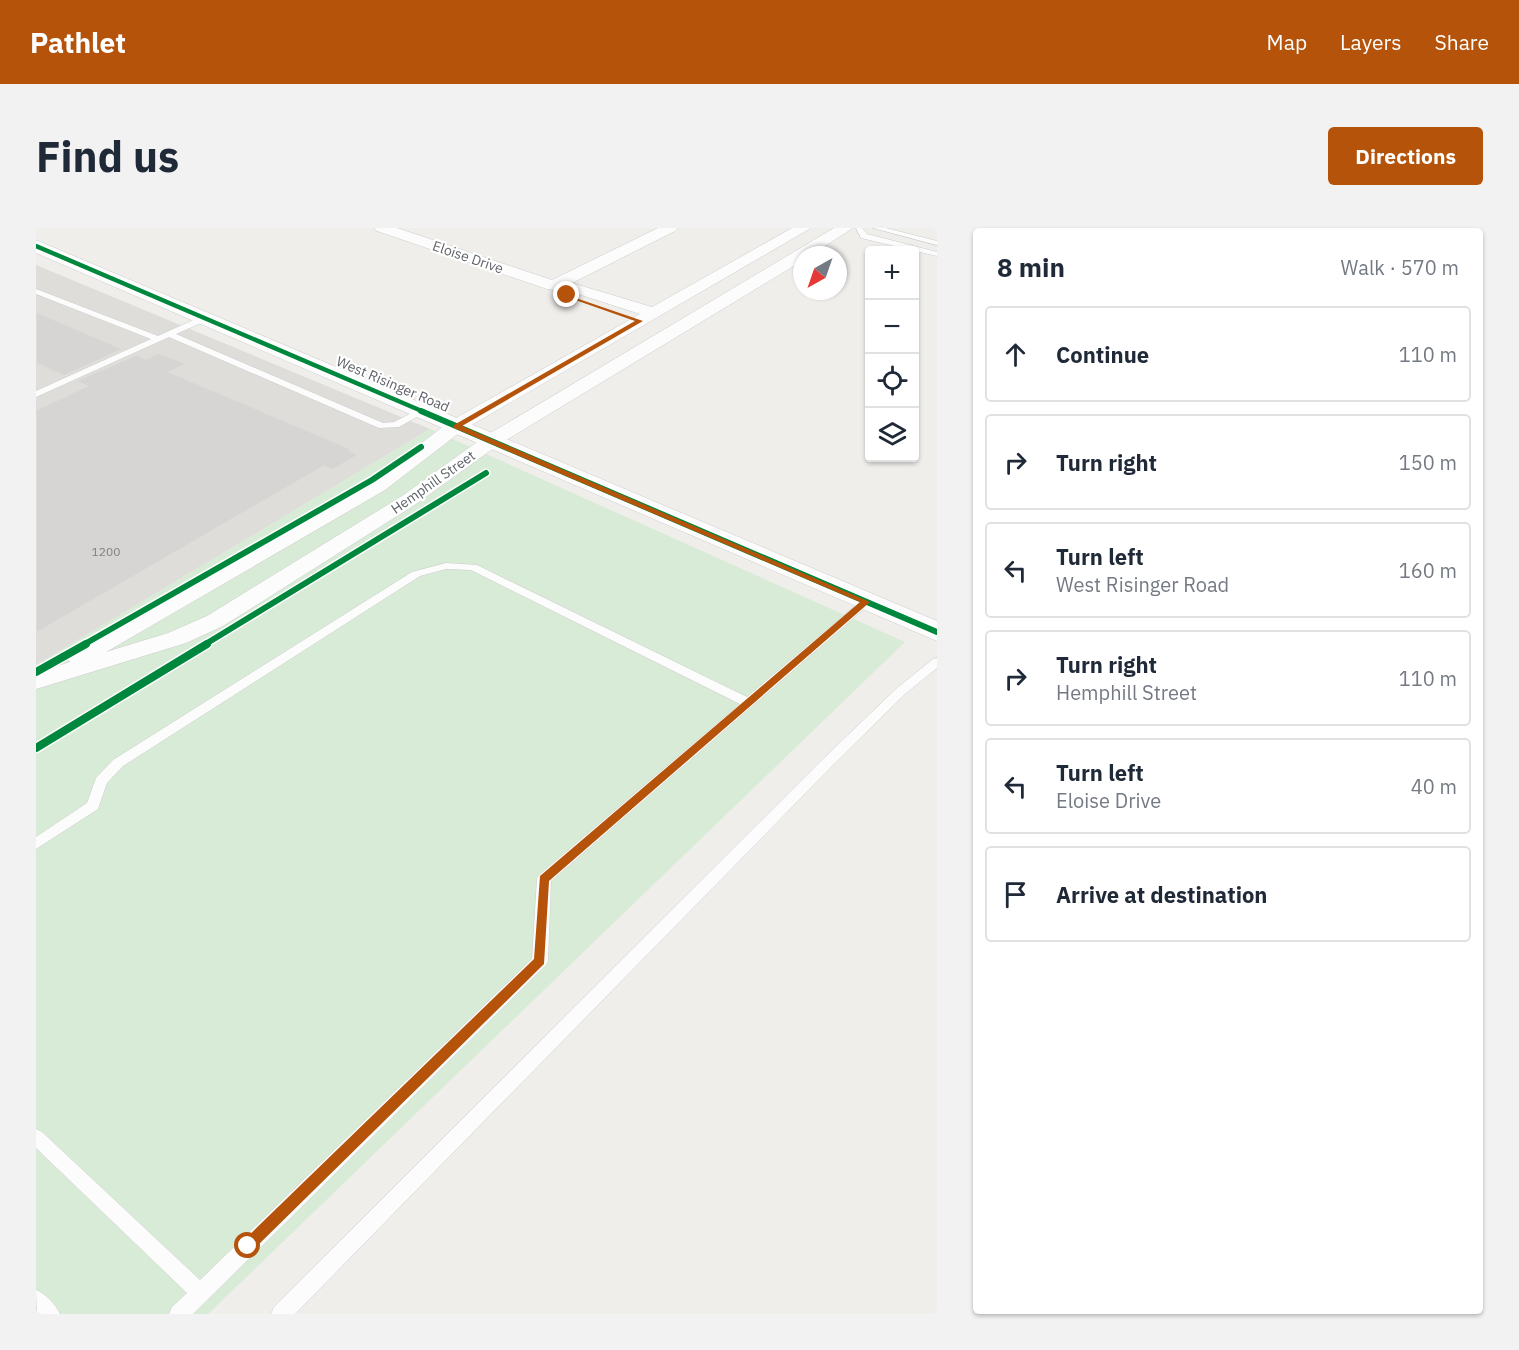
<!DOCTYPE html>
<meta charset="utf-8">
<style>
:root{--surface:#fff;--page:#f2f2f3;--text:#1f2937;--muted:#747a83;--line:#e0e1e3;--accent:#b45309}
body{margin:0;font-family:"IBM Plex Sans",sans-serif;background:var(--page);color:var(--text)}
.controls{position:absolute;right:18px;top:18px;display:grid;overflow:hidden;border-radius:6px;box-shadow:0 2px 4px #0004}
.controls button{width:54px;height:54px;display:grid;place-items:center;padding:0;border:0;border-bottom:2px solid var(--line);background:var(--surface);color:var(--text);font:30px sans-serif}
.compass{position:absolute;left:757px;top:18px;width:54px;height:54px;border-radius:50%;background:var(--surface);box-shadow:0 2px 4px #0004;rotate:220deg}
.stop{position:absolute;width:18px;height:18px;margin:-14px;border:4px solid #b45309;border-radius:50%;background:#fff}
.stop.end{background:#b45309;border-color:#fff;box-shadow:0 2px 6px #0008}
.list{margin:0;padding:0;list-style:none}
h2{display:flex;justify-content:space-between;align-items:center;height:78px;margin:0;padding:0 24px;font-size:26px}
h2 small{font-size:20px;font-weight:400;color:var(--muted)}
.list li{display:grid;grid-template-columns:39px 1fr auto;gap:18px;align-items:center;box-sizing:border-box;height:96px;margin:0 12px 12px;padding:0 12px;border:2px solid var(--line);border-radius:6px}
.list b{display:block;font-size:22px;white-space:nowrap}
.list p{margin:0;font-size:20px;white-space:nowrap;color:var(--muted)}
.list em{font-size:20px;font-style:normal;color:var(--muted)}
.icon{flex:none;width:33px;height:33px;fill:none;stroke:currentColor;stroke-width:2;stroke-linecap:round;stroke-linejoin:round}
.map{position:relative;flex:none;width:901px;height:1086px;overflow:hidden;border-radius:6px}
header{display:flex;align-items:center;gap:36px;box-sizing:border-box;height:84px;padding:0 30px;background:var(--accent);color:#fff}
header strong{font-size:28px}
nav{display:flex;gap:33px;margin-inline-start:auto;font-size:21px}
.intro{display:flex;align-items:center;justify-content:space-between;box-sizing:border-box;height:144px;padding:0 36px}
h1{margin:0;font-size:42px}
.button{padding:15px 27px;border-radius:6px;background:var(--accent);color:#fff;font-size:21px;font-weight:700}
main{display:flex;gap:36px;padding:0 36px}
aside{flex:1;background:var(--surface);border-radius:6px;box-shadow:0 2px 4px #0004}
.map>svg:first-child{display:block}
.industrial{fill:#dfddda}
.green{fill:#d8ebd6}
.building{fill:#d6d5d3;stroke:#deddd9;stroke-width:1.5}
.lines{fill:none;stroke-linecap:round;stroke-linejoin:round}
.service-casing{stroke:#cbcccc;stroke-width:1}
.minor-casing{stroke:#cbcccc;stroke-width:1}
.tertiary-casing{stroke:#cbcccc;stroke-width:1}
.service{fill:#fdfcfc;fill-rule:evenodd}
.minor{fill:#fdfcfc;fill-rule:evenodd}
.tertiary{fill:#fdfcfc;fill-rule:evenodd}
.cycleway-far2-casing{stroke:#fff;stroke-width:7}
.cycleway-far1-casing{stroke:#fff;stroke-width:9}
.cycleway-casing{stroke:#fff;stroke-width:11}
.cycleway-far2{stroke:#00873e;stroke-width:4.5}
.cycleway-far1{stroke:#00873e;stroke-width:6}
.cycleway{stroke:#00873e;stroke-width:8}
.route{fill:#b45309}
.labels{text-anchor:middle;stroke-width:4.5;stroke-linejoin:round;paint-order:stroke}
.number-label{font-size:12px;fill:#7e8184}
.far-street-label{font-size:14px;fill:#5f6368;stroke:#fff}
</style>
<header>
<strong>Pathlet</strong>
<nav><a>Map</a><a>Layers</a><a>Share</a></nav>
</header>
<div class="intro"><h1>Find us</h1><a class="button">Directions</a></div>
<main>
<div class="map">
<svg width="901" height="1086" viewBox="0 0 901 1086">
<rect width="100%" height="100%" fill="#efeeea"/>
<polygon class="industrial" points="0,37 394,201 0,437"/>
<polygon class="green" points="394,201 869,414 172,1086 0,1086 0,437"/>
<g class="building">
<polygon points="0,84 87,121 28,148 0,135"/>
<polygon points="123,125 150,136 133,144 315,221 313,223 322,227 297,242 288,238 0,405 0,182 51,158 40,153 100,127 110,131"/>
</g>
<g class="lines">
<defs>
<g id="service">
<polygon points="820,0 826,0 831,6 901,24 901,28 825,10"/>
<polygon points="837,0 850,0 901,13 901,17"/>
<polygon points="0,61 122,108 166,88 172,88 172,92 140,106 347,195 358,194 383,181 391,183 363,199 343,200 133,109 0,169 0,163 115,111 0,66"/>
<polygon points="410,335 441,337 711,469 826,372 830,371 836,374 515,653 512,733 510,737 157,1086 133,1086 136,1079 151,1065 0,920 0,901 6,904 164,1052 496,731 501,651 503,647 704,476 435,342 410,341 384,348 87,538 71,555 62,581 0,621 0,609 51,575 60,550 77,532 376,344"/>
<polygon points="901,430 901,440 869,466 795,539 259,1086 235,1086 238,1079 785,533 861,460 897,431"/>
<path d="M0,1062C10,1066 19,1076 24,1086H1Z"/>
</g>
<polygon id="minor" points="338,0 361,0 516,52 622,0 642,0 639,3 536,55 616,79 756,0 775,0 427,202 349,262 70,424 132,405 171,388 366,268 448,209 798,0 817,0 775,27 766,27 766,33 462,217 380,276 187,398 150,415 0,461 0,445 34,434 31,429 34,424 335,254 413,194 604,86 539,65 511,61 341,3"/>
<polygon id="tertiary" points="0,12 901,393 901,413 0,25"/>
</defs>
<use href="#service" class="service-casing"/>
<use href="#minor" class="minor-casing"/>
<use href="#tertiary" class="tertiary-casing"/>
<use href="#service" class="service"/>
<use href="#minor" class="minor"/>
<use href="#tertiary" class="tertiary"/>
<defs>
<polyline id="cycleway-far2" points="0,18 388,184"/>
<g id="cycleway-far1">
<polyline points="385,183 901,404"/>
<polyline points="47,417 336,252 385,219"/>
<polyline points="168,417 450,245"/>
</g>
<g id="cycleway">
<polyline points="0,444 50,416"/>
<polyline points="0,520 171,416"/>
</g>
</defs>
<use href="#cycleway-far2" class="cycleway-far2-casing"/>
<use href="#cycleway-far1" class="cycleway-far1-casing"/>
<use href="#cycleway" class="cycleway-casing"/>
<use href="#cycleway-far2" class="cycleway-far2"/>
<use href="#cycleway-far1" class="cycleway-far1"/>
<use href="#cycleway" class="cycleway"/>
</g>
<polygon class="route" points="528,66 607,93 426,198 834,374 513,653 508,736 217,1022 212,1024 207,1022 205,1018 207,1013 498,731 504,648 824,374 418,200 418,197 599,93 528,68"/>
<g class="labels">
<g class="number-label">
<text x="70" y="328">1200</text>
</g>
<g class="far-street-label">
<text transform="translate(432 29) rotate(19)" y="5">Eloise Drive</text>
<text transform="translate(357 156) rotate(23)" y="5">West Risinger Road</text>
<text transform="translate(397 254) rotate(-35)" y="5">Hemphill Street</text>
</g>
</g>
</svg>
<div class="controls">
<button>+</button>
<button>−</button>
<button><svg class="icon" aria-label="locate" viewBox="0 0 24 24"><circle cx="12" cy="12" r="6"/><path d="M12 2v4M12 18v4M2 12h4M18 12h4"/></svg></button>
<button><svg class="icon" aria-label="layers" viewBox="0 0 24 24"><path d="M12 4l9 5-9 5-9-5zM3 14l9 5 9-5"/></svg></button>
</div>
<svg class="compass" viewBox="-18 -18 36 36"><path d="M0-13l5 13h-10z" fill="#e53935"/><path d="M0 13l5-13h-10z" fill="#747a83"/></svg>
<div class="stop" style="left:212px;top:1018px"></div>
<div class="stop end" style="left:531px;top:67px"></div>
</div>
<aside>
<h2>8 min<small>Walk · 570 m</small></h2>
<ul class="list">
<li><svg class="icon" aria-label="ahead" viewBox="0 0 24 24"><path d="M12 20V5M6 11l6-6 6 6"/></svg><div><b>Continue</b></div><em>110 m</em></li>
<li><svg class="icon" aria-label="right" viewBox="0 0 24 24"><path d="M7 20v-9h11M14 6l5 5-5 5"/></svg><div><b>Turn right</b></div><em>150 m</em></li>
<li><svg class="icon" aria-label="left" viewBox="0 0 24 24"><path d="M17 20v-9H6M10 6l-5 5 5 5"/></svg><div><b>Turn left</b><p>West Risinger Road</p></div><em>160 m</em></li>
<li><svg class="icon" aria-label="right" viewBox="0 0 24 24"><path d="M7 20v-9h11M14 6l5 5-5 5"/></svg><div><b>Turn right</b><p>Hemphill Street</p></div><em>110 m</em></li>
<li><svg class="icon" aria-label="left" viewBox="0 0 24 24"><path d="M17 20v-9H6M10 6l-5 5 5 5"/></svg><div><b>Turn left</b><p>Eloise Drive</p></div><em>40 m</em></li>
<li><svg class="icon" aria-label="arrive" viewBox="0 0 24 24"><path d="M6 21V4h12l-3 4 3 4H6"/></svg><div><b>Arrive at destination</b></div></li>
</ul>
</aside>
</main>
